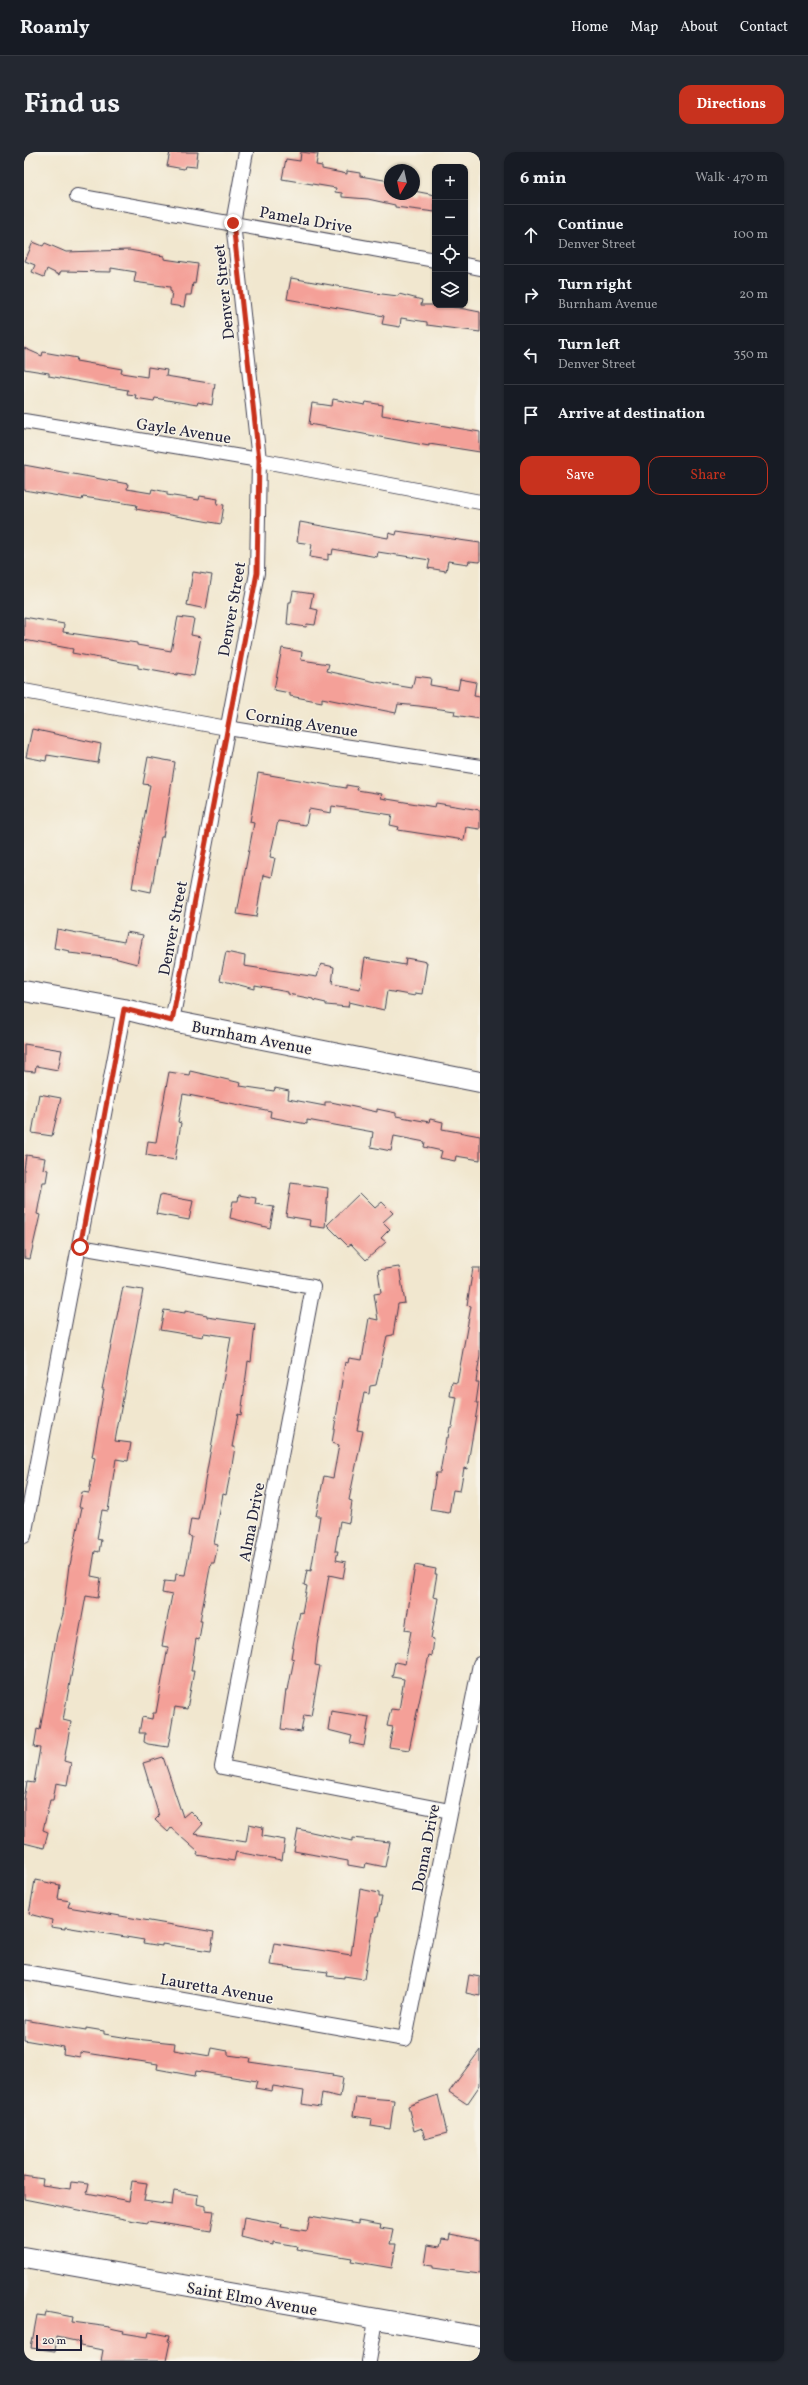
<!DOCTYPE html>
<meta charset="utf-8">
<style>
:root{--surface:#171b24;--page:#242831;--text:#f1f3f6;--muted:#9ea1a6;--line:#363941;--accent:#c8321e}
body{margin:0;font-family:Vollkorn,serif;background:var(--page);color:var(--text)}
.controls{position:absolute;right:12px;top:12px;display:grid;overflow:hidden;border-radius:8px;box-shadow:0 1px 3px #0004}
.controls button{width:36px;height:36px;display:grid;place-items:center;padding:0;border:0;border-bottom:1px solid var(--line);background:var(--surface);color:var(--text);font:20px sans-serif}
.compass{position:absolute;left:360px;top:12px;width:36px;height:36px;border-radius:50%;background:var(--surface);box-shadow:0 1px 3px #0004;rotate:189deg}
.scale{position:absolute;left:12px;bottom:10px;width:46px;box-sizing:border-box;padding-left:4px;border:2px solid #22223b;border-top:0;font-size:11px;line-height:14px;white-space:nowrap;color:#22223b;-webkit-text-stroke:3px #f7f3e8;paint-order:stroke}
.stop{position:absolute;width:12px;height:12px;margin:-9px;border:3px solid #c8321e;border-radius:50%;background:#fff}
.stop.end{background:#c8321e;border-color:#fff;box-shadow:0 1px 4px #0008}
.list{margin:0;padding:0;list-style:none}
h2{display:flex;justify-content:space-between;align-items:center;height:52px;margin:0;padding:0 16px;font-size:17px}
h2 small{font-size:13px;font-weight:400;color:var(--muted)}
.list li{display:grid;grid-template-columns:26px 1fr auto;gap:12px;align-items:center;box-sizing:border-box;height:60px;padding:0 16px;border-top:1px solid var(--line)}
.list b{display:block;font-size:15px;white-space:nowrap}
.list p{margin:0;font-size:13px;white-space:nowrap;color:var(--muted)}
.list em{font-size:13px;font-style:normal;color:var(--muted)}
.actions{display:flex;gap:8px;padding:12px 16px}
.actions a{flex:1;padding:9px 0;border:1px solid var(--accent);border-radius:12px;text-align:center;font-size:14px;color:var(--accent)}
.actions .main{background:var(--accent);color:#fff}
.icon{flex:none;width:22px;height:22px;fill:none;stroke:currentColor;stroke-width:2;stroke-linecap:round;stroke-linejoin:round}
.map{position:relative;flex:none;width:456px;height:2209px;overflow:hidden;border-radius:12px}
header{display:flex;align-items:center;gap:24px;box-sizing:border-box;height:56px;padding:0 20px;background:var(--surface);border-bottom:1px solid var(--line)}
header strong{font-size:19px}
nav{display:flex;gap:22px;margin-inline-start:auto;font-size:14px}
.intro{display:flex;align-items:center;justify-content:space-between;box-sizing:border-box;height:96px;padding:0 24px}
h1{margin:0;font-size:28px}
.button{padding:10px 18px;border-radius:12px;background:var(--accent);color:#fff;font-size:14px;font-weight:700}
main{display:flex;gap:24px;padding:0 24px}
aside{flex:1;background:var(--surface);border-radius:12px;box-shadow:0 1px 3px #0004}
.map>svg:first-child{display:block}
.building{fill:#f4a098}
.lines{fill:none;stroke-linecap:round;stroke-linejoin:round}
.street-casing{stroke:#414051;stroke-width:16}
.secondary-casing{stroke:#414051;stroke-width:22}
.street{stroke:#fff;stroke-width:14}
.secondary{stroke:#fff;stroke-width:20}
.route{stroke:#c8321e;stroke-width:5}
.labels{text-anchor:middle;stroke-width:3;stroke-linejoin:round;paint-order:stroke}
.street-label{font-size:16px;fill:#22223b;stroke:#f7f3e8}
</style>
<header>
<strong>Roamly</strong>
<nav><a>Home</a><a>Map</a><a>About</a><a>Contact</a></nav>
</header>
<div class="intro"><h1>Find us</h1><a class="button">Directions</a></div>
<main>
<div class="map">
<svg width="456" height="2209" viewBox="0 0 456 2209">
<rect width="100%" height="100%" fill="#f7f3e8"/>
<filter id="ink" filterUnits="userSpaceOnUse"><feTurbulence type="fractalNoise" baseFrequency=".025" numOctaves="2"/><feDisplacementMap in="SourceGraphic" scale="8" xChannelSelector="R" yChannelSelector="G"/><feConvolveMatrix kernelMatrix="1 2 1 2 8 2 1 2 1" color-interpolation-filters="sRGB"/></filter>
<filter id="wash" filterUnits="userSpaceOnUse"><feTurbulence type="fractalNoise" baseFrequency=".012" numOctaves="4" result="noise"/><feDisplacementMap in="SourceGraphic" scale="16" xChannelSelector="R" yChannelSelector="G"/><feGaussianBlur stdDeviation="0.9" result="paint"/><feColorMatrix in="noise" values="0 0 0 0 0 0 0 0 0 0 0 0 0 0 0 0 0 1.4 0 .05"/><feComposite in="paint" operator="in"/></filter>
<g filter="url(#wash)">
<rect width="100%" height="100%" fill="#f1e7cf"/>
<g id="blocks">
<g class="building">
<polygon points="146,0 174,0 172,15 161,14 160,17 143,14"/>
<polygon points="277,0 294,2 292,13 298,14 298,17 323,22 323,19 336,21 336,24 366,29 366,42 390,42 390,39 411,43 411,60 371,55 371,53 344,47 318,45 318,41 311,40 312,36 258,27 262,7 276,9"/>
<polygon points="9,90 19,94 21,91 42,100 105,98 140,104 140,107 174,112 171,132 169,131 167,143 162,143 160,155 146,153 148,140 146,139 146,135 110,130 112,120 87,116 87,120 37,119 35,123 23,117 20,125 8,120 11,113 1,109"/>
<polygon points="267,126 358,142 374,144 375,142 398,148 397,153 420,153 456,160 456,180 403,173 403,170 377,166 376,175 358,172 360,164 263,147"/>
<polygon points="0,196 18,204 19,200 53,206 52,209 98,217 97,221 123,225 124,215 143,218 142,224 191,232 188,253 174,250 173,253 131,246 130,249 111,246 112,243 103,242 104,238 57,230 25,224 25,221 0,217"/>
<polygon points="309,247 341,253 342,250 359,253 358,263 456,280 456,300 405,292 405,294 285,272 288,251 308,254"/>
<polygon points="0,313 104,332 103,337 127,341 128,337 143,340 143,343 175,348 176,344 194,347 193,352 200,353 197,372 112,357 113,353 59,345 58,348 0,338"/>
<polygon points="276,370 364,386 365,381 372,383 373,379 456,391 456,410 445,409 444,412 424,409 422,419 404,416 406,408 354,400 353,405 309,397 308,403 304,402 304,408 286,405 288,392 273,390"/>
<polygon points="169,420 188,423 182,457 163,453"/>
<polygon points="269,439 289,442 286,456 294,458 291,473 283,472 282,475 263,472 265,450 267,450"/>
<polygon points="0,465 40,472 39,480 113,491 113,493 147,499 154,465 170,467 167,483 177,485 170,524 153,521 153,523 114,516 114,513 48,501 49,497 0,488"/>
<polygon points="258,496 278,500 277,508 305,512 303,519 352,530 388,536 391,524 407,526 406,533 434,538 436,527 452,530 450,544 456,545 456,567 430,563 431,559 395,554 374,552 372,561 298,546 298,550 266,544 266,541 250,538"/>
<polygon points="8,577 77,592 74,611 23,603 22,609 2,605"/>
<polygon points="124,605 151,610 139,685 137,685 127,740 108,736 126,633 119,632"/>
<polygon points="234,621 322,636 322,633 334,635 333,638 358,642 357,646 411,655 412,651 456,658 456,677 442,675 440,688 374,678 375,675 366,673 368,663 308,654 307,661 285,657 282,673 254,669 246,705 251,706 247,725 239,723 232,765 213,762 230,671 226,670"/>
<polygon points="33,777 100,790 102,780 119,783 113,812 90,806 45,801 46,799 30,796"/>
<polygon points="202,800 221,804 220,814 293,825 297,812 310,815 308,832 336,837 341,806 381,813 382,806 403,810 398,842 391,841 391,844 363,839 360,858 325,850 324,855 302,853 302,851 289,848 289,847 264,842 264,840 231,834 231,837 196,828"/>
<polygon points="0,892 38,898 34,918 12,914 11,920 0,919"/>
<polygon points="166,919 217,931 216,934 250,939 251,936 265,939 264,947 301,954 301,950 307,950 353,960 353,957 372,961 372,964 405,970 406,967 419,970 418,977 456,984 456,1008 432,1004 431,1009 416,1006 418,999 400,995 401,990 370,984 367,999 347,995 349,980 283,968 283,972 246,965 247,959 159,942 154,970 157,971 151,1008 122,1003 124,989 132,990 145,920 165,923"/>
<polygon points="15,942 37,946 28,984 8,981"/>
<polygon points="2,1003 21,1006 19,1017 24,1018 22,1030 19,1030 13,1062 16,1063 6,1107 0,1106 0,1018"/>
<polygon points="267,1031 304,1036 301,1076 285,1074 286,1068 262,1064"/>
<polygon points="336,1041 351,1056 358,1050 369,1061 359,1070 366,1077 357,1086 362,1090 342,1108 327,1092 324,1094 303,1073"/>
<polygon points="136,1043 169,1049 165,1068 132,1062"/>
<polygon points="215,1043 232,1046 231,1052 250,1055 246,1076 206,1066 209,1049 214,1049"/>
<polygon points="375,1115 381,1151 374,1152 369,1183 363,1184 352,1233 346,1234 345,1242 340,1241 333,1278 339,1279 325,1348 328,1349 325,1371 316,1369 311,1399 314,1399 312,1408 322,1410 319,1426 305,1423 293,1493 291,1513 296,1514 287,1564 280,1563 277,1580 257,1577 262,1538 264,1538 270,1507 267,1506 270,1488 276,1460 278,1461 283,1434 280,1433 283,1418 287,1419 296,1364 292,1364 300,1324 309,1326 315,1293 308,1291 321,1210 324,1211 325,1206 338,1208 345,1166 354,1168 350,1142 357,1141 354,1118"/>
<polygon points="449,1116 456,1116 456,1203 452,1230 455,1230 452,1251 454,1251 443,1317 440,1316 436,1339 429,1338 425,1361 406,1358 412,1321 416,1321 422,1286 424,1286 426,1275 428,1275 433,1245 426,1244 428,1230 433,1231 447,1154 443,1153"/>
<polygon points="99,1135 119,1138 91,1289 107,1291 104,1309 92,1307 84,1359 78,1358 73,1387 77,1388 75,1400 71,1399 67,1424 77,1426 74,1446 62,1444 39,1568 47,1570 40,1609 47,1611 43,1633 32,1631 29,1648 26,1648 19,1678 24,1680 20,1696 0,1691 0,1647 3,1630 10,1631 16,1596 10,1595 13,1577 16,1578 33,1481 39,1462 45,1413 46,1413 58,1355 55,1355 58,1340 65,1341 71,1306 68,1305 80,1237 78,1237"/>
<polygon points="140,1158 161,1161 161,1159 183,1163 183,1165 231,1172 227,1210 224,1209 217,1263 214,1262 208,1295 211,1295 208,1313 202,1343 199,1342 190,1392 194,1393 190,1411 187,1411 176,1469 178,1469 175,1488 172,1487 167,1519 170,1519 163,1557 151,1555 144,1595 124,1592 120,1590 121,1581 115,1581 118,1565 128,1567 129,1561 132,1561 144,1495 138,1494 148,1443 138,1441 140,1429 151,1430 152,1422 161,1423 168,1385 164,1384 167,1367 174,1368 207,1185 180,1181 179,1185 136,1178"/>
<polygon points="391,1413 412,1417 411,1422 413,1422 409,1445 414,1446 407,1486 410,1487 408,1504 405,1503 385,1598 365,1595 369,1575 363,1574 367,1557 375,1558 380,1527 368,1525 371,1510 381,1512 387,1479 381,1478"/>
<polygon points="307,1559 345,1565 340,1594 326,1591 328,1584 304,1578"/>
<polygon points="139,1605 159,1665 166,1659 179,1672 170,1682 222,1690 225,1672 239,1675 238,1684 261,1688 258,1708 212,1700 210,1709 173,1703 174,1700 147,1676 144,1680 131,1668 135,1664 119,1611"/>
<polygon points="274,1677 328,1689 328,1686 366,1690 361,1715 342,1711 341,1716 324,1713 324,1709 270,1699"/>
<polygon points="11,1728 36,1733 34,1747 46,1749 44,1755 190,1780 187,1799 138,1792 138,1794 119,1791 120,1788 41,1775 41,1777 27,1775 28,1768 5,1762"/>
<polygon points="336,1737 355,1741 355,1745 358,1745 354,1765 352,1765 350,1780 348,1779 340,1827 320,1824 320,1826 303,1824 304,1820 246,1813 250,1791 327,1803"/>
<polygon points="445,1823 456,1825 456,1844 442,1841"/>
<polygon points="0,1868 62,1878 62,1876 80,1879 80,1882 111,1887 151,1891 150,1898 186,1904 188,1896 204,1899 204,1903 226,1906 225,1910 309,1922 308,1924 319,1926 316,1945 298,1941 296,1955 278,1952 280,1939 249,1934 248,1939 231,1936 233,1929 172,1919 171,1924 133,1917 134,1912 56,1900 56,1905 39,1902 40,1895 0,1888"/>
<polygon points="456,1898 456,1933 443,1952 425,1940"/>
<polygon points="414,1943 423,1981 401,1987 398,1976 390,1979 384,1954"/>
<polygon points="332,1945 370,1948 366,1977 347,1974 348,1967 329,1964"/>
<polygon points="0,2024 19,2027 18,2033 46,2037 47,2030 65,2032 63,2041 105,2049 108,2029 123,2031 120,2049 148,2053 150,2039 174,2043 173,2052 181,2054 181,2058 190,2059 187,2079 124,2069 124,2071 105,2068 0,2047"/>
<polygon points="286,2064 334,2072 334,2069 357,2073 356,2076 369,2078 366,2092 372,2092 368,2116 327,2109 328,2106 272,2097 273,2094 249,2090 249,2093 217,2085 220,2065 258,2072 257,2075 283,2079"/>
<polygon points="426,2082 456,2088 456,2122 409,2116 409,2114 401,2113 404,2093 416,2095 418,2087 425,2088"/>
<polygon points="22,2160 49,2165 48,2170 86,2175 86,2176 100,2179 99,2181 124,2185 125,2180 145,2184 144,2189 146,2190 142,2209 77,2209 79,2198 56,2194 56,2190 33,2185 31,2199 7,2196 13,2163 21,2164"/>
</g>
</g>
</g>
<g filter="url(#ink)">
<use href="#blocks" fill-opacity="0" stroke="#414051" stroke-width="1"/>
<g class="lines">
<defs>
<g id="street">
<polyline points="53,44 411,108"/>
<polyline points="441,113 456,116"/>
<polyline points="0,269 235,308 456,350"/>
<polyline points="0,539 203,576 456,615"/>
<polyline points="148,869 233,421 235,308 209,71 222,0"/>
<polyline points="56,1095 289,1135 198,1615 426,1659"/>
<polyline points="0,1384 100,857"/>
<polyline points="0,1820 381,1887 456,1512"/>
<polyline points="345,2209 352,2168"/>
</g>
<g id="secondary">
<polyline points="0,839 100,857 148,869 456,930"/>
<polyline points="0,2105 456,2185"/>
</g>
</defs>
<use href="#street" class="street-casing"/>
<use href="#secondary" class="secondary-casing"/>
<use href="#street" class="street"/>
<use href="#secondary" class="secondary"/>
</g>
</g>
<g class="lines" filter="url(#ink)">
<polyline class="route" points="56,1095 100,857 148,869 233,421 235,308 209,71"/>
</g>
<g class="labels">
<g class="street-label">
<text transform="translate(282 67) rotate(10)" y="6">Pamela Drive</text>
<text transform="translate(199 140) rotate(-96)" y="6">Denver Street</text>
<text transform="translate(160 278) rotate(9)" y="6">Gayle Avenue</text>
<text transform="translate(207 457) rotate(-80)" y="6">Denver Street</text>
<text transform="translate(278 570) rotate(9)" y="6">Corning Avenue</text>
<text transform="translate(148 776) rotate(-79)" y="6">Denver Street</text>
<text transform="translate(228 885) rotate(11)" y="6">Burnham Avenue</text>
<text transform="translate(227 1370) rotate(-79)" y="6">Alma Drive</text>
<text transform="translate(401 1696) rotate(-79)" y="6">Donna Drive</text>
<text transform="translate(193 1836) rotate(10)" y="6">Lauretta Avenue</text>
<text transform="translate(228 2146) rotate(10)" y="6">Saint Elmo Avenue</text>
</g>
</g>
</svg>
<div class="controls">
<button>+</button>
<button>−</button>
<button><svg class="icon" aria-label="locate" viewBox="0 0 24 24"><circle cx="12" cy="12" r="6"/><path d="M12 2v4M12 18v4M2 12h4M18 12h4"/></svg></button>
<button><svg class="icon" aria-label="layers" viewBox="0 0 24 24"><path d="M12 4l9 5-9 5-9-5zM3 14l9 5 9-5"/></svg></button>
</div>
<svg class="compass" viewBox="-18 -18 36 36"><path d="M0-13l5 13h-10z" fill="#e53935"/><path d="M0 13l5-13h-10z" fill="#9ea1a6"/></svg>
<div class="scale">20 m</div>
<div class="stop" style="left:56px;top:1095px"></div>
<div class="stop end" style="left:209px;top:71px"></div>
</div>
<aside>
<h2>6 min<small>Walk · 470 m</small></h2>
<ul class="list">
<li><svg class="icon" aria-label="ahead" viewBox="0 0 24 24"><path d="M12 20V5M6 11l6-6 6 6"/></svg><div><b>Continue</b><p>Denver Street</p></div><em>100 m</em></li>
<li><svg class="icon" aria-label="right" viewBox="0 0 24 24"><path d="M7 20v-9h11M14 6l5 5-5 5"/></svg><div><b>Turn right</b><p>Burnham Avenue</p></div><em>20 m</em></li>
<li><svg class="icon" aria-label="left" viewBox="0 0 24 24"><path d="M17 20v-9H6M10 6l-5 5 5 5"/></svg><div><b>Turn left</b><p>Denver Street</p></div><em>350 m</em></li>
<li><svg class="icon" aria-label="arrive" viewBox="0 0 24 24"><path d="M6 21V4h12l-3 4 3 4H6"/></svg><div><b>Arrive at destination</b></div></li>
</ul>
<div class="actions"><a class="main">Save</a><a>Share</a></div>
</aside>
</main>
